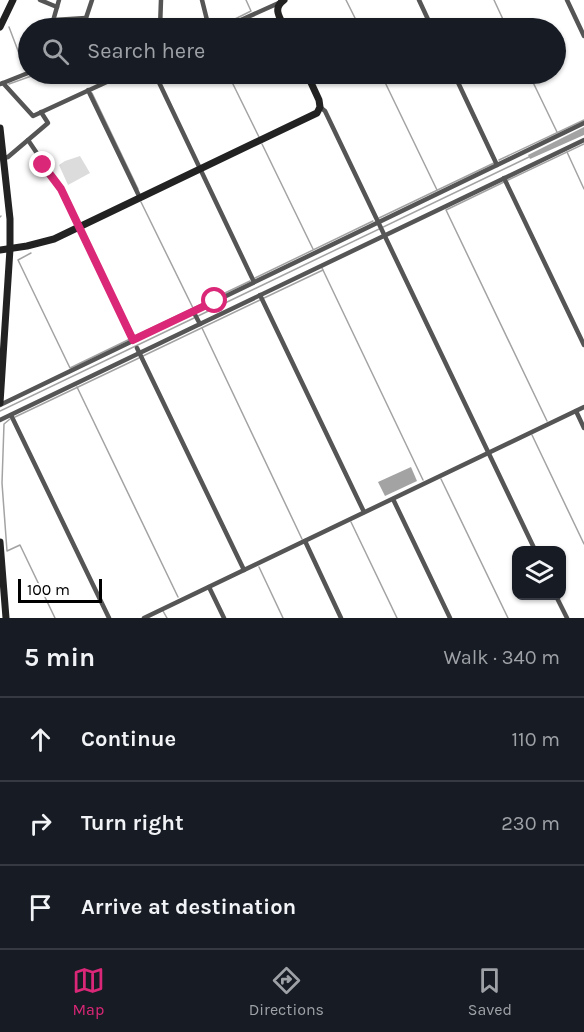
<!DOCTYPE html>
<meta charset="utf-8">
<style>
:root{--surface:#171b24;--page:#242831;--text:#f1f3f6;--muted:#9ea1a6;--line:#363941;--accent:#db2777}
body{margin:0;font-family:Karla,sans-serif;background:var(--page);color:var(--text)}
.controls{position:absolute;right:18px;bottom:18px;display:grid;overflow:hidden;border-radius:12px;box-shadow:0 2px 4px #0004}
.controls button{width:54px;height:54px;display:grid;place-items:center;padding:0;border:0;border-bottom:2px solid var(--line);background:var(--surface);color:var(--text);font:30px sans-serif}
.scale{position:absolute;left:18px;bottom:15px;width:84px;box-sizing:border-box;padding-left:6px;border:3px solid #000;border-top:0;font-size:16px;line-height:21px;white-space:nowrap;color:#000;-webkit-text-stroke:4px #fff;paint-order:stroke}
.stop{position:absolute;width:18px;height:18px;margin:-14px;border:4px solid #db2777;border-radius:50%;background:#fff}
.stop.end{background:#db2777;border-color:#fff;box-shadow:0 2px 6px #0008}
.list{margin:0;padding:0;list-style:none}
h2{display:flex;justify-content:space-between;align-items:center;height:78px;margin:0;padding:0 24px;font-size:26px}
h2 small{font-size:20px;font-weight:400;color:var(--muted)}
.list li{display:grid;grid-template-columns:39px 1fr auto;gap:18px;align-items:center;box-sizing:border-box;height:84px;padding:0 24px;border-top:2px solid var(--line)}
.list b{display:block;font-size:22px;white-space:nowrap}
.list em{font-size:20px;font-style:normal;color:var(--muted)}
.icon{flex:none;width:33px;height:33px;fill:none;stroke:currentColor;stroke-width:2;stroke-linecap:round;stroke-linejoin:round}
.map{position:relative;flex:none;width:584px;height:618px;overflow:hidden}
.search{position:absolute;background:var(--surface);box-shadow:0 2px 4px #0004;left:18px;right:18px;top:18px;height:66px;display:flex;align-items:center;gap:15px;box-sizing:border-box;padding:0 21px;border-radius:33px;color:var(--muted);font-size:22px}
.sheet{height:330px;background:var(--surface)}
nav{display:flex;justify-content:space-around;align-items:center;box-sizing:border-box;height:84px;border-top:2px solid var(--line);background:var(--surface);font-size:16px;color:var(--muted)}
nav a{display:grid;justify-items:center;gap:3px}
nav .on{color:var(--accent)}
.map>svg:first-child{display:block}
.green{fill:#dcdcdc}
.water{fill:#a3a3a3}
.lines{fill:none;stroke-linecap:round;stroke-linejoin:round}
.stream{stroke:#a3a3a3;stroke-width:1.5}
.street{stroke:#555;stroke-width:4.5}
.secondary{stroke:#222;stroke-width:7}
.route{stroke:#db2777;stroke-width:8}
</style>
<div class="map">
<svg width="584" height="618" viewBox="0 0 584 618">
<rect width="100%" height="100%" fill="#fff"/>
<polygon class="green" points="80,156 90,173 68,185 59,165 65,161"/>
<g class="water">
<polygon points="584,127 584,135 530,159 528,155"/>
<polygon points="411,467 417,481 385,496 378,482"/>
</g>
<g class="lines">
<g class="stream">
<polyline points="346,0 360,28"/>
<polyline points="494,0 507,28"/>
<polyline points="9,27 20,56 28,57"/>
<polyline points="217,28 251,11 246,0"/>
<polyline points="228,74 259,137"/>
<polyline points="381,74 437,190"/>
<polyline points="529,74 557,132"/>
<polyline points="9,84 37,74"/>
<polyline points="92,93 138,189"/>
<polyline points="262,144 313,249"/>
<polyline points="567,152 584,189"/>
<polyline points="499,160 584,120"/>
<polyline points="508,180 584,144"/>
<polyline points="504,182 446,210 547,421"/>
<polyline points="141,202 193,308"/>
<polyline points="0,217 1,216"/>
<polyline points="379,218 494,163"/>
<polyline points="31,253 18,260 70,368 130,339"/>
<polyline points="322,268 423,480"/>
<polyline points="255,278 373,221"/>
<polyline points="264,298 323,270"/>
<polyline points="198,316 529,157"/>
<polyline points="202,328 302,539"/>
<polyline points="135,336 250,281"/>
<polyline points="143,356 260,300"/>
<polyline points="77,387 178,597"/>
<polyline points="0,411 194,318"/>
<polyline points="15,417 139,358"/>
<polyline points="10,419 4,424 2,483 7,551 20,545 55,618"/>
<polyline points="532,435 584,544"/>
<polyline points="441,479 508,618"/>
<polyline points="351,522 397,618"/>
<polyline points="259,567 283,618"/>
<polyline points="163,611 167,618"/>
</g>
<g class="street">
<polyline points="40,0 57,7"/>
<polyline points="202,0 209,28"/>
<polyline points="419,0 432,28"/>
<polyline points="567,0 584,36"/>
<polyline points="54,20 86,18"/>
<polyline points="51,28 59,0"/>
<polyline points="87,28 86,18 92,0"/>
<polyline points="160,28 161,0"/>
<polyline points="223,28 281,2"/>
<polyline points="155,74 254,282"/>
<polyline points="454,74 497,165"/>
<polyline points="3,83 28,73"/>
<polyline points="0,84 3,83 33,116 124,74"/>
<polyline points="88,90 140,198"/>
<polyline points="320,107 325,111 535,550"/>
<polyline points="28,140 61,189 133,340"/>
<polyline points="4,158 8,157 48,123 41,112"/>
<polyline points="504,178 584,345"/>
<polyline points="260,295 364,512"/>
<polyline points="200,324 584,140"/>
<polyline points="137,348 244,570"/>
<polyline points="0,405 584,123"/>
<polyline points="576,411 584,428"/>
<polyline points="11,415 109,618"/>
<polyline points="0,420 200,324 193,311"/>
<polyline points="393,499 450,618"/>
<polyline points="305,541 341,618"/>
<polyline points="209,587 224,618"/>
<polyline points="556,596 567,618"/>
<polyline points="144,618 584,407"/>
</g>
<g class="secondary">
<path d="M284,0C272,8 280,18 285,28"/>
<polyline points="0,27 13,0"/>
<polyline points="0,128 10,219 10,249 0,403"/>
<polyline points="0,250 27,246 54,239 317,113 320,107 319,100 307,74"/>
<polyline points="0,542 6,618"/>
</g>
</g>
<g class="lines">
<polyline class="route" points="43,165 61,189 133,340 215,301"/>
</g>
</svg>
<div class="controls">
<button><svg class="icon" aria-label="layers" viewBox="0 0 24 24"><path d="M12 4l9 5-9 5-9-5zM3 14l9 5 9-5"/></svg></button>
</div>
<div class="scale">100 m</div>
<div class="stop" style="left:215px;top:301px"></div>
<div class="stop end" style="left:43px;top:165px"></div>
<div class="search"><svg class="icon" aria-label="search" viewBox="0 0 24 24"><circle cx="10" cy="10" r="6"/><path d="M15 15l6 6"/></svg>Search here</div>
</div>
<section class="sheet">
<h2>5 min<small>Walk · 340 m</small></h2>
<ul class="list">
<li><svg class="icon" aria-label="ahead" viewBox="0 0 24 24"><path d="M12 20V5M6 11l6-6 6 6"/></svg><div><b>Continue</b></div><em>110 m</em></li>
<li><svg class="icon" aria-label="right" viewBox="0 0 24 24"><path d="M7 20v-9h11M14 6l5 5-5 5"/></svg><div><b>Turn right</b></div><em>230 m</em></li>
<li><svg class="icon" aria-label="arrive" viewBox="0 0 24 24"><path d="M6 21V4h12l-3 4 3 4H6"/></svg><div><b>Arrive at destination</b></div></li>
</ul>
</section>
<nav>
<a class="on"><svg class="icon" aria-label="map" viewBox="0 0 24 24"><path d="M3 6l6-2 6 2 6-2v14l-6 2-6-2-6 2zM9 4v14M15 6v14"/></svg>Map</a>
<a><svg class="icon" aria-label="directions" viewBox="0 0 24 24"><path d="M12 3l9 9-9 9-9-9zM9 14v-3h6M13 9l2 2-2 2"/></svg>Directions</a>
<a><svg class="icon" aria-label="saved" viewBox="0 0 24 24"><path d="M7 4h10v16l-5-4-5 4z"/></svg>Saved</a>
</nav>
